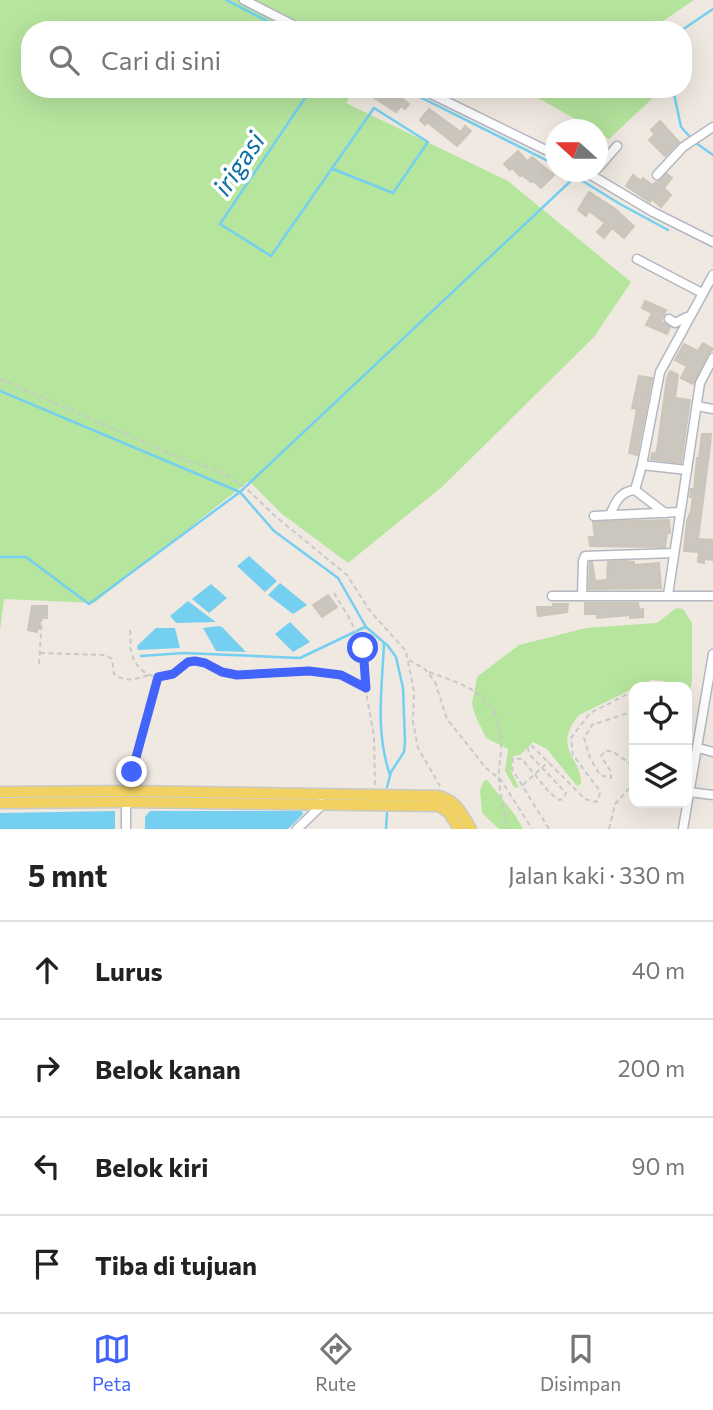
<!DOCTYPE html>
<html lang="id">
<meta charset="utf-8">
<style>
:root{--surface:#fff;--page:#f2f2f2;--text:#222;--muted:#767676;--line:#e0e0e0;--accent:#4264fb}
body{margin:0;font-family:Commissioner,sans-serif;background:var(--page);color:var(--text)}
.controls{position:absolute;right:21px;bottom:21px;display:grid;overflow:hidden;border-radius:14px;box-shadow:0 7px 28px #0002}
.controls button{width:63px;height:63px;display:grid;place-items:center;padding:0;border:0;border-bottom:2px solid var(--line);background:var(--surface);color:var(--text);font:35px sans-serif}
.compass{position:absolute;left:545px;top:119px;width:63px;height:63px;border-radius:50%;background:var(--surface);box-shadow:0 7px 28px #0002;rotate:291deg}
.stop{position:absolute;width:21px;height:21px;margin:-16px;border:5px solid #4264fb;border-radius:50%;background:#fff}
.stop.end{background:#4264fb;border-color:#fff;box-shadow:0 2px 7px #0008}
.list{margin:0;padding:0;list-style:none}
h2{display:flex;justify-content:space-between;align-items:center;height:91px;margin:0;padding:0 28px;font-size:30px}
h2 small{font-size:23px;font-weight:400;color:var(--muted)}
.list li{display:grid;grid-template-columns:46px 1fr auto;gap:21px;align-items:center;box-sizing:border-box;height:98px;padding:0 28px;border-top:2px solid var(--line)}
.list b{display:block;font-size:26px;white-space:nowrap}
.list em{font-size:23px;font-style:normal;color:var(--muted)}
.icon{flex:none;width:38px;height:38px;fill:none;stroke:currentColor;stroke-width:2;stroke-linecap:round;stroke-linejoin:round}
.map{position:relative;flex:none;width:713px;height:829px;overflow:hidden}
.search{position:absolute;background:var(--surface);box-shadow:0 7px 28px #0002;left:21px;right:21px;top:21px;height:77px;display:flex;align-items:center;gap:18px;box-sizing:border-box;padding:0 24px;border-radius:28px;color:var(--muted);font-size:26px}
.sheet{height:483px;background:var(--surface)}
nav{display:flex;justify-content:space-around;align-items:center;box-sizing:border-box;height:98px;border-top:2px solid var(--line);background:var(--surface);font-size:19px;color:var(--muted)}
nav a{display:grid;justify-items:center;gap:4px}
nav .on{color:var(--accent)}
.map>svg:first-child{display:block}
.green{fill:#b6e59e}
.water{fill:#75cff0}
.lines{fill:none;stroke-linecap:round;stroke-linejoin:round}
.stream{stroke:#75cff0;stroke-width:2.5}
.building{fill:#cbc7bf;stroke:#cbc5ba;stroke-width:2}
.minor-casing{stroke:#b4b7c1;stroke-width:11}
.major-casing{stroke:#c9c9c9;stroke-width:13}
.path{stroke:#c9c9c9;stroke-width:2;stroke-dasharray:5 3.5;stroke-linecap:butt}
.minor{stroke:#fff;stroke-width:8}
.major{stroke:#f2d163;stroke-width:10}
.route{stroke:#4264fb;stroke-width:9}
.labels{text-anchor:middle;stroke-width:7;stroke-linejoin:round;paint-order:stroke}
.water-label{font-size:26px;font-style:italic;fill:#0d6fa3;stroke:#fff}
</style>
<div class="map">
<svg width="713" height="829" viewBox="0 0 713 829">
<rect width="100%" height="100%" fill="#efe9e1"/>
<g class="green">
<polygon points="0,0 694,0 650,30 30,30 30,89 354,89 346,103 508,181 631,282 594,337 443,486 348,563 282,514 249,481 94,603 4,599 0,631"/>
<polygon points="522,89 655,89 657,94 609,139 598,132 598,130 593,129"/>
<path d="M676,608L683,609L692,623V680L687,713V687H665L664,681L651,680L579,715C551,749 582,757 581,784L577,786L547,749L533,742L520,755L513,756L511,771L519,788L514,787L505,771L508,749L486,738L475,715L472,704L477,677L519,645L586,628L657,623Z"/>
<polygon points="487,780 515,815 523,829 499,829 482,813 480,790 484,781"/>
</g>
<g class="water">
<polygon points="249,556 277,581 265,592 237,566"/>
<polygon points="280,583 307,605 293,614 268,595"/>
<polygon points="211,584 227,598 209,613 192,599"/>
<polygon points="188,601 213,620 216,622 176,623 170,616"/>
<polygon points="290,622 310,642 293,652 275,634"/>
<polygon points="219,626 222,627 246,652 216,651 203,628"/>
<polygon points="156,628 175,628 180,648 138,650 137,646"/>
<polygon points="115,811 115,829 0,829 0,813"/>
<polygon points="150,811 302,811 303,814 288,829 145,829 145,817"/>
</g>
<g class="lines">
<g class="stream">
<polyline points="226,0 285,30"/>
<polyline points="682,30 713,9"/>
<polyline points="311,89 220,224 271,256 374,108 428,142 393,193 333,169"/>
<polyline points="404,89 556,165"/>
<polyline points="673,89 681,127 691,138"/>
<polyline points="696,143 713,155"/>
<polyline points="568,172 620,204 668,230"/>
<polyline points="0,391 240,492 274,531 338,578 366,627 388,646 396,657 403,688 405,742 404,752 391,772 387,787"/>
<polyline points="0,557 26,557 89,604 240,492 576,176"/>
<path d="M384,643C382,689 375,731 390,775"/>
<polyline points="141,656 183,653 300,658 365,627"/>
<polyline points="386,829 387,813"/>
</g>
</g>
<g class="building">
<polygon points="378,89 393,89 392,91 409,104 405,109 401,106 396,112 373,97"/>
<polygon points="429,109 461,132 465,126 471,131 457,146 427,122 425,125 420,120"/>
<polygon points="660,121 679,142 665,156 649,140 655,134 651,130"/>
<polygon points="518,151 527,161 532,157 554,175 541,188 533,181 531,182 522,175 520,176 512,168 510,170 504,164"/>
<polygon points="667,174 672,178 664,188 671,195 661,207 652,199 650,202 626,186 633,175 641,181 643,178 652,185"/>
<polygon points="589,192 614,208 634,226 624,238 612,228 604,238 597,232 605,223 589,211 586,216 578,210"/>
<polygon points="645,301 666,310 661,321 670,327 667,334 646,325 652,313 642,308"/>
<polygon points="703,343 713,349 707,355 693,384 681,378 687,366 675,360 684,344 698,351"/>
<polygon points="670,371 678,375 675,398 690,400 681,463 651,459 652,453 656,454 658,444 667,378"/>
<polygon points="639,376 652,378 637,455 629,453 637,409 632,408"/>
<polygon points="702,434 711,434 710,446 698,539 713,540 713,560 704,559 704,563 698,562 699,552 684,551 687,521 691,511 693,497 690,497 691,489 694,489 697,458 699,458"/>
<polygon points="669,520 670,533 667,533 665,547 590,546 589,537 595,537 593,522"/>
<polygon points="627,561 634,562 634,565 659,563 661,588 589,589 590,562 592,562 595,581 607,580 608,562"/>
<polygon points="328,595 337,607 322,617 313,605"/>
<polygon points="585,603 638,603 639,610 643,609 643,617 630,618 630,615 597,618 597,614 585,614"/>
<polygon points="553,604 568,604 567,612 538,616 537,607 553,607"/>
<polygon points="32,606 47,606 47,618 40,618 40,629 37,628 37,632 28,630"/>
</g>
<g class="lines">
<defs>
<g id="minor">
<polyline points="244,0 303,30"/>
<polyline points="421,89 556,155"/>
<polyline points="598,168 617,146"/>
<polyline points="586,172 653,212 713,242"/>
<polyline points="657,175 683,147 713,127"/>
<polyline points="637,259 702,293"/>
<polyline points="669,319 675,323 687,317"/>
<polyline points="697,406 713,409"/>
<polyline points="687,470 642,465 660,372 713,275"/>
<polyline points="635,490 665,513"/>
<path d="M610,515C615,503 620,491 635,490L642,465"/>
<polyline points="594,516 680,512"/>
<polyline points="668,595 700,383 713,358"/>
<polyline points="552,596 713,596"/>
<polyline points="582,596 583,561 585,556 674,553"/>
<polyline points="698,748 713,752"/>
<polyline points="689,792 713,795"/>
<polyline points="126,802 126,829"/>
<polyline points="297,829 321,806 321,803"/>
<polyline points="683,829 713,654"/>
</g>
<g id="major">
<path d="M0,792L131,791L439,796C457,801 462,814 471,829"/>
<polyline points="0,803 126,802 439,806 449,813 459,829"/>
</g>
</defs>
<use href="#minor" class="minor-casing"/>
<use href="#major" class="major-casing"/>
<g class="path">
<polyline points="0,379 183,459 222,472 247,489 275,516 347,575 370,611 406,651 414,692 413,722 418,748 440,786"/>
<polyline points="598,547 604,534 604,523"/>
<polyline points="334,593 348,616 364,647 366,692 374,736 375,787"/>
<path d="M130,630C131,637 130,645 131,651C135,671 153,682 171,674C180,671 184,661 194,661C209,661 220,673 235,675C270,679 308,663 342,675C351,678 359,684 366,688"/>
<path d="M40,653L105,655L112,659L114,674C125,683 136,679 149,675"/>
<polyline points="409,660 425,669 435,682 447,719 486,768 501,780 532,829"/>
<polyline points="39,664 42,618"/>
<path d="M429,672C467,686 499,694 501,742C502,754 498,767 499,780C500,796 505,813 507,829"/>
<polyline points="646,687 657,684 661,687"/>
<polyline points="634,716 628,713 592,725 584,738 590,758 600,775 611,778 611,772 601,756 605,751 612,751 634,766"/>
<polyline points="131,783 157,677"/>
<polyline points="523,785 549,761"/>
<polyline points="549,829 512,769 513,758 522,759 549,792 559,800 563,799 566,793 529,754 528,748 531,745 585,799 596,802 599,799 600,791 573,755 571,738 590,713 634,691"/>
<polyline points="609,829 615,804 634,783"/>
</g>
<use href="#minor" class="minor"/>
<use href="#major" class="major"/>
</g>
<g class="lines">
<polyline class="route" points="132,772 158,677 173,674 188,662 195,661 205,663 222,672 237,675 309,671 341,675 366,688 363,648"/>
</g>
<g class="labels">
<g class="water-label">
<text transform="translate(239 164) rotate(-56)" y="9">irigasi</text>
</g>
</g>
</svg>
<div class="controls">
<button><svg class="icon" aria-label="locate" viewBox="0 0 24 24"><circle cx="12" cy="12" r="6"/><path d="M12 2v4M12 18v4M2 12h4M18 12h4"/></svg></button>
<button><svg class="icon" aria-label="layers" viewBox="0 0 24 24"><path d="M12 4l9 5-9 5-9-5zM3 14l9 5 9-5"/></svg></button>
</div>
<svg class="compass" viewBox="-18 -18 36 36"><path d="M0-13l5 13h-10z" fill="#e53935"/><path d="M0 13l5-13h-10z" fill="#767676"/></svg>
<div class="stop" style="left:363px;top:648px"></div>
<div class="stop end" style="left:132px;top:772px"></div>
<div class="search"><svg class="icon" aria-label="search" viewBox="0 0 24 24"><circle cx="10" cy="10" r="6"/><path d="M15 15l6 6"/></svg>Cari di sini</div>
</div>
<section class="sheet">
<h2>5 mnt<small>Jalan kaki · 330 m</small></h2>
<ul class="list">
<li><svg class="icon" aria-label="ahead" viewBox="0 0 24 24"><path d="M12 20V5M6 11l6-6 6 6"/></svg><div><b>Lurus</b></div><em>40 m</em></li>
<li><svg class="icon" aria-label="right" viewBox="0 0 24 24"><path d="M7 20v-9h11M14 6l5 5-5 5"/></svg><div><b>Belok kanan</b></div><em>200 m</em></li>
<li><svg class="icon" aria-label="left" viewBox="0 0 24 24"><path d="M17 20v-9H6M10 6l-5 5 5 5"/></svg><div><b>Belok kiri</b></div><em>90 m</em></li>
<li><svg class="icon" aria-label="arrive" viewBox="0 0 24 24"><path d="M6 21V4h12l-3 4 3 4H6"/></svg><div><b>Tiba di tujuan</b></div></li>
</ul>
</section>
<nav>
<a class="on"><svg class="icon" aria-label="map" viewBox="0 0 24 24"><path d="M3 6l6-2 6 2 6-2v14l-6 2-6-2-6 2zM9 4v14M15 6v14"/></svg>Peta</a>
<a><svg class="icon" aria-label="directions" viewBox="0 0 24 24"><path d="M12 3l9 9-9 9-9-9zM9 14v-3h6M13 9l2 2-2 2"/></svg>Rute</a>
<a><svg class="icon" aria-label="saved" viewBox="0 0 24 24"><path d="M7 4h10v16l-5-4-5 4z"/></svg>Disimpan</a>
</nav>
